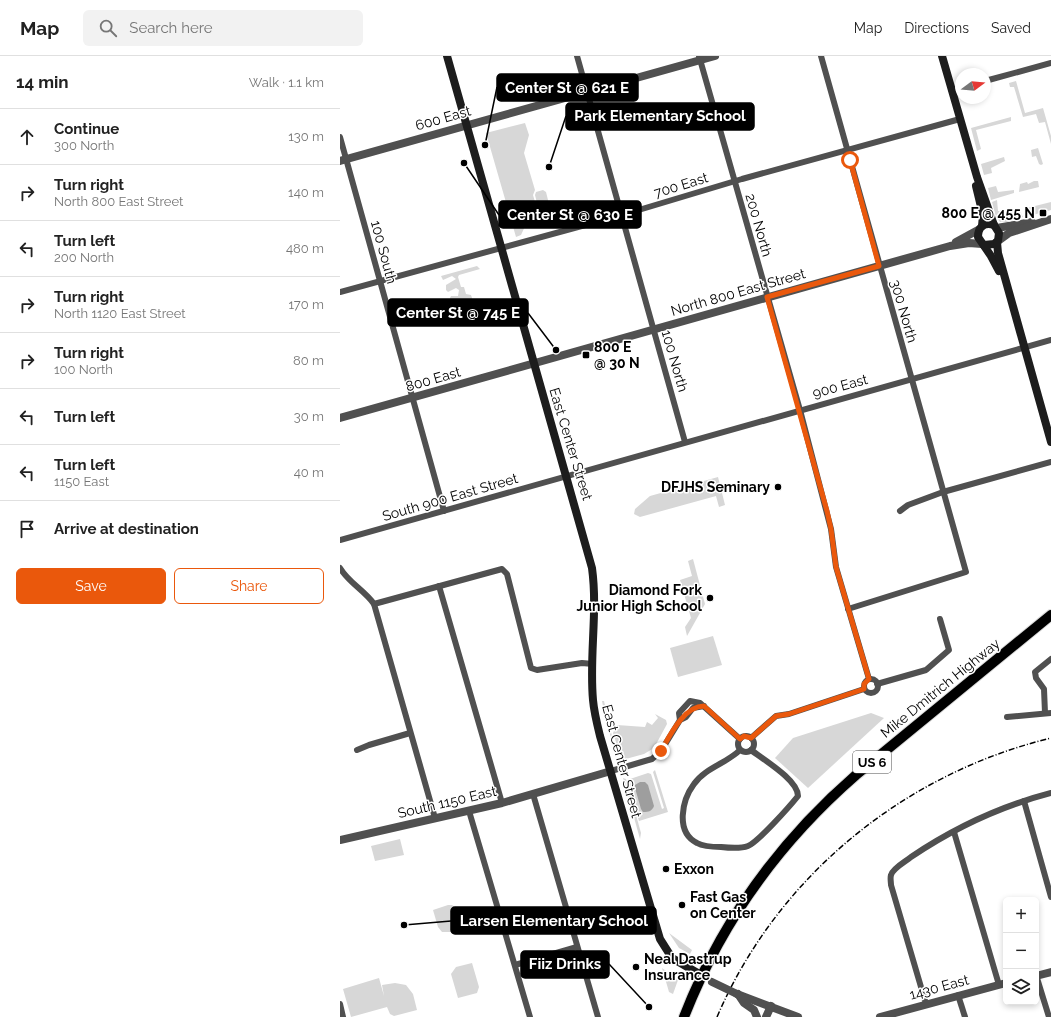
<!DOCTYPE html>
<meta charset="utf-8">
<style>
:root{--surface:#fff;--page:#f2f2f2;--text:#222;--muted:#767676;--line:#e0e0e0;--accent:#ea580c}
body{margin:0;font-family:Raleway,sans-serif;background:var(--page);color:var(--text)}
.controls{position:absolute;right:12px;bottom:12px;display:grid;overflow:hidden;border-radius:6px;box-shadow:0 2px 6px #0003}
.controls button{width:36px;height:36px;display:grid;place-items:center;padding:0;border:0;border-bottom:1px solid var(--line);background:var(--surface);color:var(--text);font:20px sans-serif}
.compass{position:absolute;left:615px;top:12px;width:36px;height:36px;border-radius:50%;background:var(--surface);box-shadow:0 2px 6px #0003;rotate:74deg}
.stop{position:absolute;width:12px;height:12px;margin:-9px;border:3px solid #ea580c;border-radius:50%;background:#fff}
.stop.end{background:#ea580c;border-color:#fff;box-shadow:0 1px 4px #0008}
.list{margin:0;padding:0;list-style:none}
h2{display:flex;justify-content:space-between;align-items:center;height:52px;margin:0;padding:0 16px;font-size:17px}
h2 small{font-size:13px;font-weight:400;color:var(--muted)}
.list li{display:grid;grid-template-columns:26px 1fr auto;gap:12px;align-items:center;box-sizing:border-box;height:56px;padding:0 16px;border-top:1px solid var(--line)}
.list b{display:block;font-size:15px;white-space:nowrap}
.list p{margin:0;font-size:13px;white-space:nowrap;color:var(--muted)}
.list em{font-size:13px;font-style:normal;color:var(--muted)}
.actions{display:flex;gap:8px;padding:12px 16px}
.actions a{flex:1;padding:9px 0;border:1px solid var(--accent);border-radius:6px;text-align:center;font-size:14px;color:var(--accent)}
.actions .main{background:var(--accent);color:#fff}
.icon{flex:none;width:22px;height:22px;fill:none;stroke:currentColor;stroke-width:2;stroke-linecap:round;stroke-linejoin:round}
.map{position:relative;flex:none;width:711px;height:961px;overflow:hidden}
header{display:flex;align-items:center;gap:24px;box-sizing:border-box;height:56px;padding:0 20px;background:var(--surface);border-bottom:1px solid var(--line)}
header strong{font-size:19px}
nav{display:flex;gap:22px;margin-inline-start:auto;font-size:14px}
.search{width:280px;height:36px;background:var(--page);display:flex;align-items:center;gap:10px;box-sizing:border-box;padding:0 14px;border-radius:6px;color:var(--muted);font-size:15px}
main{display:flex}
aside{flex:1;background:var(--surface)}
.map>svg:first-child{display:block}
.green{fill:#d7d7d7}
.water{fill:#9e9e9e}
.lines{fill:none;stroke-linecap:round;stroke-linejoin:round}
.trunk-casing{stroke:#dbdbdb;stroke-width:12}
.minor{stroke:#505050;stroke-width:6}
.tertiary{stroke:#505050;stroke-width:8}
.secondary{stroke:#1d1d1d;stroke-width:8}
.trunk{stroke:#000;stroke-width:10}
.rail{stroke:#000;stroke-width:1.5;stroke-dasharray:6 2 1 2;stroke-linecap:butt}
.tertiary-bridge{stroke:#505050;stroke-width:8}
.route{stroke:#ea580c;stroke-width:5}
.poi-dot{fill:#000;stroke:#fff;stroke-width:1.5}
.labels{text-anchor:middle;stroke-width:3;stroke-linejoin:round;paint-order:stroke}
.shield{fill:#fff;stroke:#4c4c4c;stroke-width:1}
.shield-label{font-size:13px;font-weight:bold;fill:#000}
.street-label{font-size:14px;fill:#000;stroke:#fff}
.poi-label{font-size:14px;font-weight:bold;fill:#000;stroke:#fff;text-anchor:start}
.leader{fill:none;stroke:#000;stroke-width:1.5}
.callout-dot{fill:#000;stroke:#fff;stroke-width:1.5}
.callout{fill:#000;stroke:#000;stroke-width:1.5}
.callout-label{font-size:15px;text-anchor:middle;font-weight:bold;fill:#fff}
</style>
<header>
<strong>Map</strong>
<div class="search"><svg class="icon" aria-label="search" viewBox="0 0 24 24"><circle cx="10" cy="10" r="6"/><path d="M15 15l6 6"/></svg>Search here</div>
<nav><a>Map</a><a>Directions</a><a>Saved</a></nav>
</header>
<main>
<aside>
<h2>14 min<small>Walk · 1.1 km</small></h2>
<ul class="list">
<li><svg class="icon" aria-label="ahead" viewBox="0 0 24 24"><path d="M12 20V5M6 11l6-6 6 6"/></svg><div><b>Continue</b><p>300 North</p></div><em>130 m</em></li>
<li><svg class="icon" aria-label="right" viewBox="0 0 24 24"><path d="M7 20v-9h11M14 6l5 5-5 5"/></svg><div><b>Turn right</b><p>North 800 East Street</p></div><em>140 m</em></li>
<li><svg class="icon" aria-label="left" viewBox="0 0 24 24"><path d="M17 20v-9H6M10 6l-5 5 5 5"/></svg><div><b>Turn left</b><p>200 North</p></div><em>480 m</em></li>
<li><svg class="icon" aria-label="right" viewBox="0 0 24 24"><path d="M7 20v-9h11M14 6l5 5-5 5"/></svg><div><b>Turn right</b><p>North 1120 East Street</p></div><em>170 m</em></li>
<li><svg class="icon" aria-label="right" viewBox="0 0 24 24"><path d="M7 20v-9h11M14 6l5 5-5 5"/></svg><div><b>Turn right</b><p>100 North</p></div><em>80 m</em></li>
<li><svg class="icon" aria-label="left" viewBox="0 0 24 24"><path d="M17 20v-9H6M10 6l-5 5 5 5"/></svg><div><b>Turn left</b></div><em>30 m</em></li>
<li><svg class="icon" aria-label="left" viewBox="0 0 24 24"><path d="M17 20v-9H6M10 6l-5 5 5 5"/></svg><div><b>Turn left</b><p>1150 East</p></div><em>40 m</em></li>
<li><svg class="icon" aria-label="arrive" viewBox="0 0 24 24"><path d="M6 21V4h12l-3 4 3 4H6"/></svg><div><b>Arrive at destination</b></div></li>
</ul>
<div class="actions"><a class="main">Save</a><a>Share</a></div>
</aside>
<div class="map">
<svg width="711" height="961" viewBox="0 0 711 961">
<rect width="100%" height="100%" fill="#fff"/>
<g class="green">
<polygon points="676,25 685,57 703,52 711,80 711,88 705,66 699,67 696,58 683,61 674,31 670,31 669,27"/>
<polygon points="671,61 671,65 636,74 641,93 637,95 631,72"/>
<polygon points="185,67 189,79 184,97 195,134 193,139 199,160 196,161 196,163 187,166 181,179 176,181 146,77"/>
<polygon points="698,92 703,108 701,109 699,108 696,100 692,101 691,94"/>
<polygon points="664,101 665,105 651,112 652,117 644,119 641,108"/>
<polygon points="694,125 698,125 699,131 679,136 680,128 687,126 688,128"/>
<polygon points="656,130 658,136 674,134 674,137 651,144 648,132"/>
<polygon points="203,134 206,136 211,156 200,159 195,139 196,136"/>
<polygon points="657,144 658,155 660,155 662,160 680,155 683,161 667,166 660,166 656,161 652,146"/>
<polygon points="711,146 711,154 689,160 687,152"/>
<polygon points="137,210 140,213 119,219 118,221 121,231 124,231 126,238 131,239 133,245 126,247 125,243 123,243 115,248 110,247 110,242 111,240 118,240 119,234 116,232 108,236 106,234 106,229 116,223 112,220 103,224 101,220"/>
<polygon points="378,421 385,449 379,451 376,440 300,461 294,458 295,453 310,440"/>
<polygon points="353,503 365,548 347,580 345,571 351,562 340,524 352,520 348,505"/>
<polygon points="373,580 382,609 338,621 330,592"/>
<polygon points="262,645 264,645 277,702 265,661"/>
<polygon points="531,657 544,662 468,732 435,702 453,682"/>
<polygon points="315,658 326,664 327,668 314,692 304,698 282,704 273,677 277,669 305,671 307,666 312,669 318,662"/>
<polygon points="315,714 328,756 299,765 287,724 308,717 311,718 322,753 324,752 313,716"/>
<polygon points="283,722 286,723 301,777 300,783"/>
<polygon points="60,783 64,799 35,805 31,790"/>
<polygon points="108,849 112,849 116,852 121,871 114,876 102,876 98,871 93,854"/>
<polygon points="329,877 352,894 350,898 339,892"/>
<polygon points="132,907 139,931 137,937 118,942 111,918 116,911"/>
<polygon points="322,912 338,924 333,938 329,936"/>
<polygon points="39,922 44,940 42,929 55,927 66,929 73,938 77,954 54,960 50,958 47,951 11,961 3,933"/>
</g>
<path class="water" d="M300,726H305L308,729L314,750C312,755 309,756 303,756L301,753L295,732V729Z"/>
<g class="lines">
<defs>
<path id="trunk" d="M344,961C381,866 439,786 516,719L711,559"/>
</defs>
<use href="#trunk" class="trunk-casing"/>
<g class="minor">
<polyline points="237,0 345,386"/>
<polyline points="359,0 460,354 491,473 496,511 529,623"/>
<polyline points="481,0 626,516 508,553"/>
<polyline points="645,25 711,7"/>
<polyline points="612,35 621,32"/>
<polyline points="0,81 104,455"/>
<polyline points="0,236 282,159 402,123 620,63"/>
<polyline points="560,455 568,449 603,436 711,406"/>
<polyline points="0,484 711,284"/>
<path d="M0,512C9,527 24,534 34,548L95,762"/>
<polyline points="99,530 162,747"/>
<polyline points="34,548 162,513 167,518 191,612 197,614 242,607 253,608"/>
<circle cx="531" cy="630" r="7"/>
<polyline points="537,628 586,614 609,594 600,563"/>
<polyline points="705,657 704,633 696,622 695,616 711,603"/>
<polyline points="667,661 711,657"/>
<polyline points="340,664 339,657 350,645 360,647 400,683"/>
<circle cx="406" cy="688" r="8"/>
<polyline points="411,682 436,660 449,658 524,633"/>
<polyline points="17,694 29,689 70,677"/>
<path d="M400,694C387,707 365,712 354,728C342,744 335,776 357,787C364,791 373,791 381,791C390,792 400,793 408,790C418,786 450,750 458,740C458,724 424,704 411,694"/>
<polyline points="271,715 312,703 321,695 340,664 346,661 353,652 364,650"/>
<polyline points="193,738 258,961"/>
<polyline points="684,745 711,841"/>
<polyline points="129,755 190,961"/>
<polyline points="614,776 659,929"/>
<polyline points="175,909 237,891"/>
<polyline points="696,919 709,961"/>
<polyline points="618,939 625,961"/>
<polyline points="0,948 3,961"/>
<path d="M586,948L551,829C551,826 550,822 551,819C553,812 565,806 571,801C614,772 661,750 711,737"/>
</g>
<g class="tertiary">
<polyline points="0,105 375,0"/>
<polyline points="657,172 692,166"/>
<polyline points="658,185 669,177 711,163"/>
<polyline points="616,186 638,174"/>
<polyline points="0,362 610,190 629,187 642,188"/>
<polyline points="0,784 162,747 271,715"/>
<polyline points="696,920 711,916"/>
<polyline points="397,938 458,961"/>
<polyline points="398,938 404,947 414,954 417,961"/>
<polyline points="426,961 431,950"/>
<polyline points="540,961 666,927"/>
</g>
<g class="secondary">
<path d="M107,0L252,512C258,556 249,600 253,644C254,656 257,668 260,680L320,883L332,902L361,919"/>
<polyline points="602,0 637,121 654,169 659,177 658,185 654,188 644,189"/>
<polyline points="636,130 643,159 642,170"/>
<path d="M654,169C644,166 638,171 638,181L651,200L659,215"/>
<polyline points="657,186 658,197 711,386"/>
</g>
<use href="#trunk" class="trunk"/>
<path class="rail" d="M377,961C437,821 563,718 711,682"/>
<polyline class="tertiary-bridge" points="372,926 397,938"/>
</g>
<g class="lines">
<path class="route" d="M321,695C330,679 344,650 364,650L400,683L404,680L411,682L436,660L449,658L524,633V628L529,623L496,511L491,473L487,455L427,241L539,210L510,104"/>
</g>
<g class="poi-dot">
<rect x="699" y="153" width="8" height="8" rx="2"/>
<rect x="242" y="295" width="8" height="8" rx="2"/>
<circle cx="438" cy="431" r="4"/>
<circle cx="370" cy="542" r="4"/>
<circle cx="326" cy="813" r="4"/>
<circle cx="342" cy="849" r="4"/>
<circle cx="296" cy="911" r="4"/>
</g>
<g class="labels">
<rect class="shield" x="513" y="695" width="38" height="22" rx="3"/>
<g class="shield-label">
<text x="532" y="711">US 6</text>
</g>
<g class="street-label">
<text transform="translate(103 62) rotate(-16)" y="5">600 East</text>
<text transform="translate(341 129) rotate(-17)" y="5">700 East</text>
<text transform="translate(419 169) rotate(74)" y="5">200 North</text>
<text transform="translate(44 196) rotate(75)" y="5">100 South</text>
<text transform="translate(398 236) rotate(-16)" y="5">North 800 East Street</text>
<text transform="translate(564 255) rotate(74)" y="5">300 North</text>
<text transform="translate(335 305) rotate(74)" y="5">100 North</text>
<text transform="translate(93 323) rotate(-16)" y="5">800 East</text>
<text transform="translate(500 330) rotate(-15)" y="5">900 East</text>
<text transform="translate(231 388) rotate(73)" y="5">East Center Street</text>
<text transform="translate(110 441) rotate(-16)" y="5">South 900 East Street</text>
<text transform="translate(600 632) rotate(-39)" y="5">Mike Dmitrich Highway</text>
<text transform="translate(282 705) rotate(75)" y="5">East Center Street</text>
<text transform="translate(107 746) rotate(-13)" y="5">South 1150 East</text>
<text transform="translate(599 931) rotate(-15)" y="5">1430 East</text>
</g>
<g class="poi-label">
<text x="695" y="162" text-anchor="end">800 E @ 455 N</text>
<text x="254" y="296">800 E<tspan x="254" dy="16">@ 30 N</tspan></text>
<text x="430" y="436" text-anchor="end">DFJHS Seminary</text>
<text x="362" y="539" text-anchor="end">Diamond Fork<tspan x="362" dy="16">Junior High School</tspan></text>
<text x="334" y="818">Exxon</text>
<text x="350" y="846">Fast Gas<tspan x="350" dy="16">on Center</tspan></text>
<text x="304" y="908">Neal Dastrup<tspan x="304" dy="16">Insurance</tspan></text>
</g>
</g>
<path class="leader" d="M145 89L157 31M209 111L226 60M124 107L159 159M216 294L188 257M64 869L111 865M309 951L269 908"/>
<g class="callout-dot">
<circle cx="145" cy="89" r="4"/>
<circle cx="209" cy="111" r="4"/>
<circle cx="124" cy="107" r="4"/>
<circle cx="216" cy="294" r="4"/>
<circle cx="64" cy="869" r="4"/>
<circle cx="309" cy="951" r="4"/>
</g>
<g class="callout">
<rect x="157" y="18" width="141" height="27" rx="4"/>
<rect x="226" y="47" width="188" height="27" rx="4"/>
<rect x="159" y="145" width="142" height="27" rx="4"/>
<rect x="48" y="243" width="140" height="27" rx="4"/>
<rect x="111" y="851" width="205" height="27" rx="4"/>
<rect x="181" y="895" width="88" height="27" rx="4"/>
</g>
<g class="callout-label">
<text x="227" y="37">Center St @ 621 E</text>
<text x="320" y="65">Park Elementary School</text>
<text x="230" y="164">Center St @ 630 E</text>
<text x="118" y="262">Center St @ 745 E</text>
<text x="214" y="870">Larsen Elementary School</text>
<text x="225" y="913">Fiiz Drinks</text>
</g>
</svg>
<div class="controls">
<button>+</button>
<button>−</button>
<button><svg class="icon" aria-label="layers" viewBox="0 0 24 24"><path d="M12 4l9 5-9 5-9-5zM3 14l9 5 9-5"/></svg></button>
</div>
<svg class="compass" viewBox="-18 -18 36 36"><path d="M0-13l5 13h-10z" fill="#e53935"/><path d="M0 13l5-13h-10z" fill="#767676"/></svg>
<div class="stop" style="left:510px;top:104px"></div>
<div class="stop end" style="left:321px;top:695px"></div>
</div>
</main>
